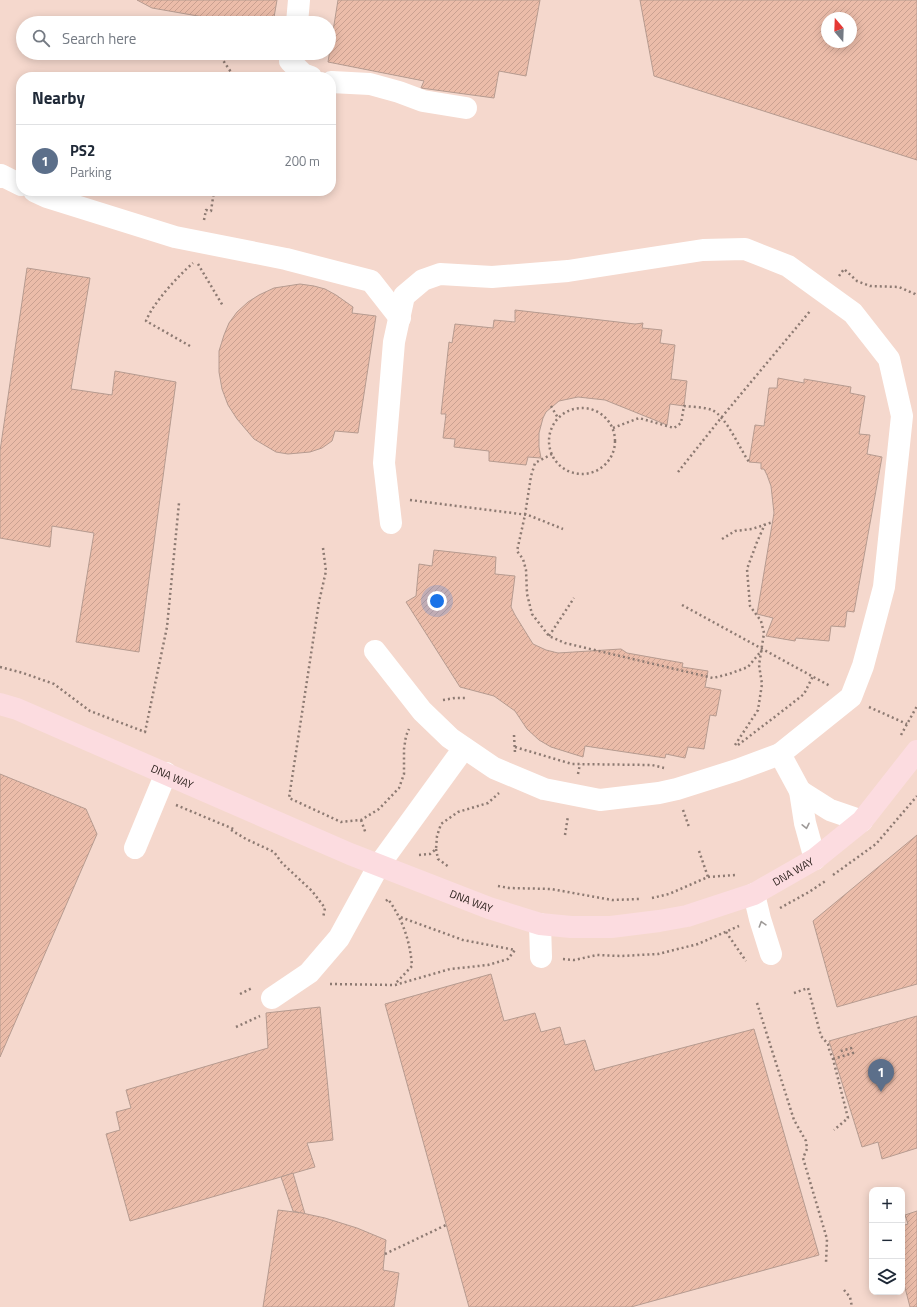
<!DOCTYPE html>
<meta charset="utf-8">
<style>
:root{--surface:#fff;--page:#f2f2f3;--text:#1f2937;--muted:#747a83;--line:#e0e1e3;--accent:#0f766e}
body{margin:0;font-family:"Titillium Web",sans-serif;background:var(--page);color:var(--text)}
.controls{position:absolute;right:12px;bottom:12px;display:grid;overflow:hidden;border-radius:8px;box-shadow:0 2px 10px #0003}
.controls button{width:36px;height:36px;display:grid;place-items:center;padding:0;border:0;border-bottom:1px solid var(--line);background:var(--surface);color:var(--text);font:20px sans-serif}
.compass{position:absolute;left:821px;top:12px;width:36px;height:36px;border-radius:50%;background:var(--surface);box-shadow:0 2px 10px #0003;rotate:341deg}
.you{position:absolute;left:437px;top:601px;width:14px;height:14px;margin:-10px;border:3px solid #fff;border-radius:50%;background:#1a73e8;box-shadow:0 0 0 6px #1a73e833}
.badge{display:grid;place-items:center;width:26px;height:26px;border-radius:50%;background:var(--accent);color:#fff;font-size:13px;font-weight:700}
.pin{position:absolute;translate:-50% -33px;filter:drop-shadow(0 1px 2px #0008)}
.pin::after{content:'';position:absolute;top:21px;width:14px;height:12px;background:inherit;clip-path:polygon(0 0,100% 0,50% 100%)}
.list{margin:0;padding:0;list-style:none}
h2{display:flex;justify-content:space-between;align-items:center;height:52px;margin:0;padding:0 16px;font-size:17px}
h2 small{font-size:13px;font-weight:400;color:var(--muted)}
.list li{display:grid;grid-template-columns:26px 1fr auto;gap:12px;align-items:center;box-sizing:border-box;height:72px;padding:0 16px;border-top:1px solid var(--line)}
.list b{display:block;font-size:15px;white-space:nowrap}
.list p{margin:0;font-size:13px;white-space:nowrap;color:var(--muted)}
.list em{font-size:13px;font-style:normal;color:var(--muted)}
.icon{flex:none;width:22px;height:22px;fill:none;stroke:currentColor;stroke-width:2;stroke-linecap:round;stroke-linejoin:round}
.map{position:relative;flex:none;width:917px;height:1307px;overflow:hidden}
.search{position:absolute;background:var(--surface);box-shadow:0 2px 10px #0003;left:16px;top:16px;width:320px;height:44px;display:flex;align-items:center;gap:10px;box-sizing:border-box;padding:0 14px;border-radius:22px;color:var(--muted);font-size:15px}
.panel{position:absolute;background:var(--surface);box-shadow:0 2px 10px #0003;left:16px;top:72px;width:320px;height:124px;border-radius:16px}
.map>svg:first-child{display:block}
.building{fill:url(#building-hatch);stroke:#b69b90;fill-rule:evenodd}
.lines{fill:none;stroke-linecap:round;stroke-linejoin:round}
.path{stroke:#8d7a72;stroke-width:2.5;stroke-dasharray:2 3;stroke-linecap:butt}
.minor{stroke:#fff;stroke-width:22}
.major{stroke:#fcdce0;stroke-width:22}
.oneway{stroke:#9e9a98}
.labels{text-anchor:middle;stroke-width:3;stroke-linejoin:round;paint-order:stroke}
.street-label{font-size:11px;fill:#281e19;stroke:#fff}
</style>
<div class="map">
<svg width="917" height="1307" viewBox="0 0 917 1307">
<defs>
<pattern id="building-hatch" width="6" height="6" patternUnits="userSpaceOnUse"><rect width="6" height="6" fill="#ebbca9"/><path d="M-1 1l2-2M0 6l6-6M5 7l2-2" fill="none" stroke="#caa191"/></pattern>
</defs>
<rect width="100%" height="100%" fill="#f5d8cd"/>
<g class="building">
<polygon points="137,0 277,0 273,23 238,23 152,8"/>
<polygon points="338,0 540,0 526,76 499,71 494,98 421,88 424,81 328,62"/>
<path d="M640,0H917V160L654,76ZM827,18H851V42H827Z"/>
<polygon points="27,268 90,278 71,389 112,395 115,371 176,382 139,652 76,642 94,533 52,526 50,547 0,538 0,451"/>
<polygon points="300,284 314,286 325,289 336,295 353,307 352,313 376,316 358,433 335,431 332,441 322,448 310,452 288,454 276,452 254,439 237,419 228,405 222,389 219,372 219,351 224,335 229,323 237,312 248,302 259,295 274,288"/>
<polygon points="515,310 635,324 643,323 642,328 662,330 660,343 675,345 671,379 687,381 684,406 670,404 667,425 605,400 578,397 559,401 546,412 543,418 539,433 539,447 541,458 528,457 526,465 489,461 489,451 454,447 455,439 443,438 446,414 441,414 449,342 452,343 455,324 493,328 494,320 515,322"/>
<polygon points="778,378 804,383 804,379 851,387 850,393 865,396 859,434 870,435 867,454 882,457 854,612 847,611 845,627 831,626 829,641 796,638 795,641 766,636 773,618 757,614 774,513 771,486 767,475 764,469 761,469 761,463 749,462 755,425 764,426 769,388 777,388"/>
<polygon points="434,550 496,557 495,574 515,576 511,607 515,615 533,644 546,650 558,653 621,649 627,653 683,663 682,667 708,671 705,687 721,690 716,716 710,715 704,749 688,747 685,758 666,754 665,758 585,746 583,757 551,747 539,740 527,729 515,711 494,696 460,687 406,602 416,596 419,564 432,566"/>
<polygon points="0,774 86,809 97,834 0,1057"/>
<polygon points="917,835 917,984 837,1007 813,921"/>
<polygon points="491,974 504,1021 535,1013 541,1032 560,1027 565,1045 585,1040 595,1071 754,1029 819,1255 631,1307 469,1307 385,1004"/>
<polygon points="320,1007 333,1140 307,1143 315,1167 130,1221 106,1134 120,1130 116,1112 131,1108 126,1090 268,1048 266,1013"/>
<polygon points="917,1016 917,1148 882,1159 878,1142 862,1147 829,1041"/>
<polygon points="293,1173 305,1214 293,1211 281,1177"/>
<polygon points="278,1210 302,1213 325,1218 357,1228 386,1240 383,1270 399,1273 394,1307 263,1307"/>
<polygon points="917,1211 917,1307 910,1307 902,1276 902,1226 908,1224 905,1215"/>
</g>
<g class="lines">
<g class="path">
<polyline points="218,53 233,75 233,77"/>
<polyline points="204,220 206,210 211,211 214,191"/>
<polyline points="198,264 223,306"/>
<polyline points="839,276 844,269 857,281 870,286 899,287 915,294 917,296"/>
<path d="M190,346L146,321C153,303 178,276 193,263"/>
<polyline points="551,406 558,418"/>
<circle cx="582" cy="441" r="33"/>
<path d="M613,428L639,418L674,428L681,423L684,406C693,407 704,407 712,410C726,416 740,449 749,462"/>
<polyline points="552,454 535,463 531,476 525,515 517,551 523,559 526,570 527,594 532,614 549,636 565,643 713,678 729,674 748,667 762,650"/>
<polyline points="678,472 721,418 811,310"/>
<polyline points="410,500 528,515 563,529"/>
<polyline points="722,539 735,531 752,529 773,522"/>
<polyline points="323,548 326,571 319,602 289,798 341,822 361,820 379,809 399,788 404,774 404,749 406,736 409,729"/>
<polyline points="682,605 830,686"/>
<polyline points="549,636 574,598"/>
<polyline points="0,667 23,673 54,684 90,711 145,732 167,627 179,503"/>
<polyline points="443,700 455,698 466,698"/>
<polyline points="869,707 907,724"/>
<polyline points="514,735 515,753"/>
<polyline points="901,735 917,706"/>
<polyline points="735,745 758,710 762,684 759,665 764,633 761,621 750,606 747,569 757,542 765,524"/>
<polyline points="738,745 785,709 804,694 813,676"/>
<polyline points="515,747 572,764 652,765 664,768"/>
<polyline points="578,774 580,764"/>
<polyline points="176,805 236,830"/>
<polyline points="683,810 689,827"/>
<polyline points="361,820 366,834"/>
<polyline points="231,830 246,839 274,852 282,863 312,891 325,908 323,918"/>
<polyline points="565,835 568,816"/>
<polyline points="436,849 438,859 449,867"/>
<polyline points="699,851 708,877"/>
<polyline points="419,855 430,854 436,849 437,836 441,824 458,812 488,803 499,793"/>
<polyline points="833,875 876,844 917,796"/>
<polyline points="498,886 509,888 551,889 612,900 639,899"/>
<polyline points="652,898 669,894 708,877 735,875"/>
<path d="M386,901L388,899C403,920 410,941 412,966L395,984"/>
<polyline points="780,908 809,892 827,880"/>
<polyline points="726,932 746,961"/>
<polyline points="563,959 574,960 597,955 621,956 658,954 698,944 739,926"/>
<polyline points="330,984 395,985 450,969 488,965 508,959 515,950 463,940 400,917"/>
<polyline points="794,993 808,988 821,1036 828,1044 829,1049 833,1059 848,1118 834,1130"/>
<polyline points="240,994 252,988"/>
<polyline points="757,1003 794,1120 806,1141 807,1149 803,1158 827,1239 826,1263"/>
<polyline points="236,1027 260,1016"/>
<polyline points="833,1059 853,1053 851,1048 838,1052"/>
<polyline points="385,1254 446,1225"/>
<polyline points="844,1290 850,1297 852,1307"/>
</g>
<g class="minor">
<polyline points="297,23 299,0"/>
<polyline points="292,53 290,61 303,74 311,77"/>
<polyline points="331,82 370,84 399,92 423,101 466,108"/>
<polyline points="0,177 1,175 21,185"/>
<polyline points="34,191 47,197 175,237 286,259 371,281 400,318"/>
<polyline points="375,651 422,711 450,738 494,768 544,789 600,800 659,793 677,789 737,770 780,754 851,697 863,666 884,587 902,416 889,359 853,313 788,266 745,249 703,250 568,271 492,277 440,274 423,280 404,296 394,342 384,463 391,523"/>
<polyline points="780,754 800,791 805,823 815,859"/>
<polyline points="800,791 830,810 862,821"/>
<polyline points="135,848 166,773"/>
<polyline points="754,894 760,919 771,954"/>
<polyline points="540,924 541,957"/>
<polyline points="272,998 309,973 339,938 379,865 464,748"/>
</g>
<path class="major" id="s1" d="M0,704L17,709L350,854L489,908L540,924L571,927H611L659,921L687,916L754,894L815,859L862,821L917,751"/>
</g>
<defs><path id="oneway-chevron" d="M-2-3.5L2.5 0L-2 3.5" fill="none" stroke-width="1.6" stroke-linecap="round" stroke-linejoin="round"/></defs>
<g class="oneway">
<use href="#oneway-chevron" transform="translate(806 826) rotate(78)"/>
<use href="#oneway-chevron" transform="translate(762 924) rotate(-107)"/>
</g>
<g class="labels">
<g class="street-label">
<text dy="4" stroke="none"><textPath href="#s1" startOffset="187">DNA WAY</textPath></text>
<text dy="4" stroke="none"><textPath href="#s1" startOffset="847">DNA WAY</textPath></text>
<text dy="4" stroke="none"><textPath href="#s1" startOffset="511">DNA WAY</textPath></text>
</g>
</g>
</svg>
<div class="controls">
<button>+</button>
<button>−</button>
<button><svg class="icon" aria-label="layers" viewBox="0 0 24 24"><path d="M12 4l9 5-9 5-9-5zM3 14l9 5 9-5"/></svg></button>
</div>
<svg class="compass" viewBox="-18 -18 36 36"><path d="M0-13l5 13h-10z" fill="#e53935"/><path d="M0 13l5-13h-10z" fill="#747a83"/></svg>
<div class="you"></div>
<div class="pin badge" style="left:881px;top:1092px;background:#5c6f8a">1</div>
<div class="search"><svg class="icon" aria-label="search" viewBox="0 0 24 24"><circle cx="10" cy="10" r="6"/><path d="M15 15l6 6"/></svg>Search here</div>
<section class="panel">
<h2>Nearby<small></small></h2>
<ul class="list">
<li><span class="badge" style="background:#5c6f8a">1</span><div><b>PS2</b><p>Parking</p></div><em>200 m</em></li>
</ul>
</section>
</div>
